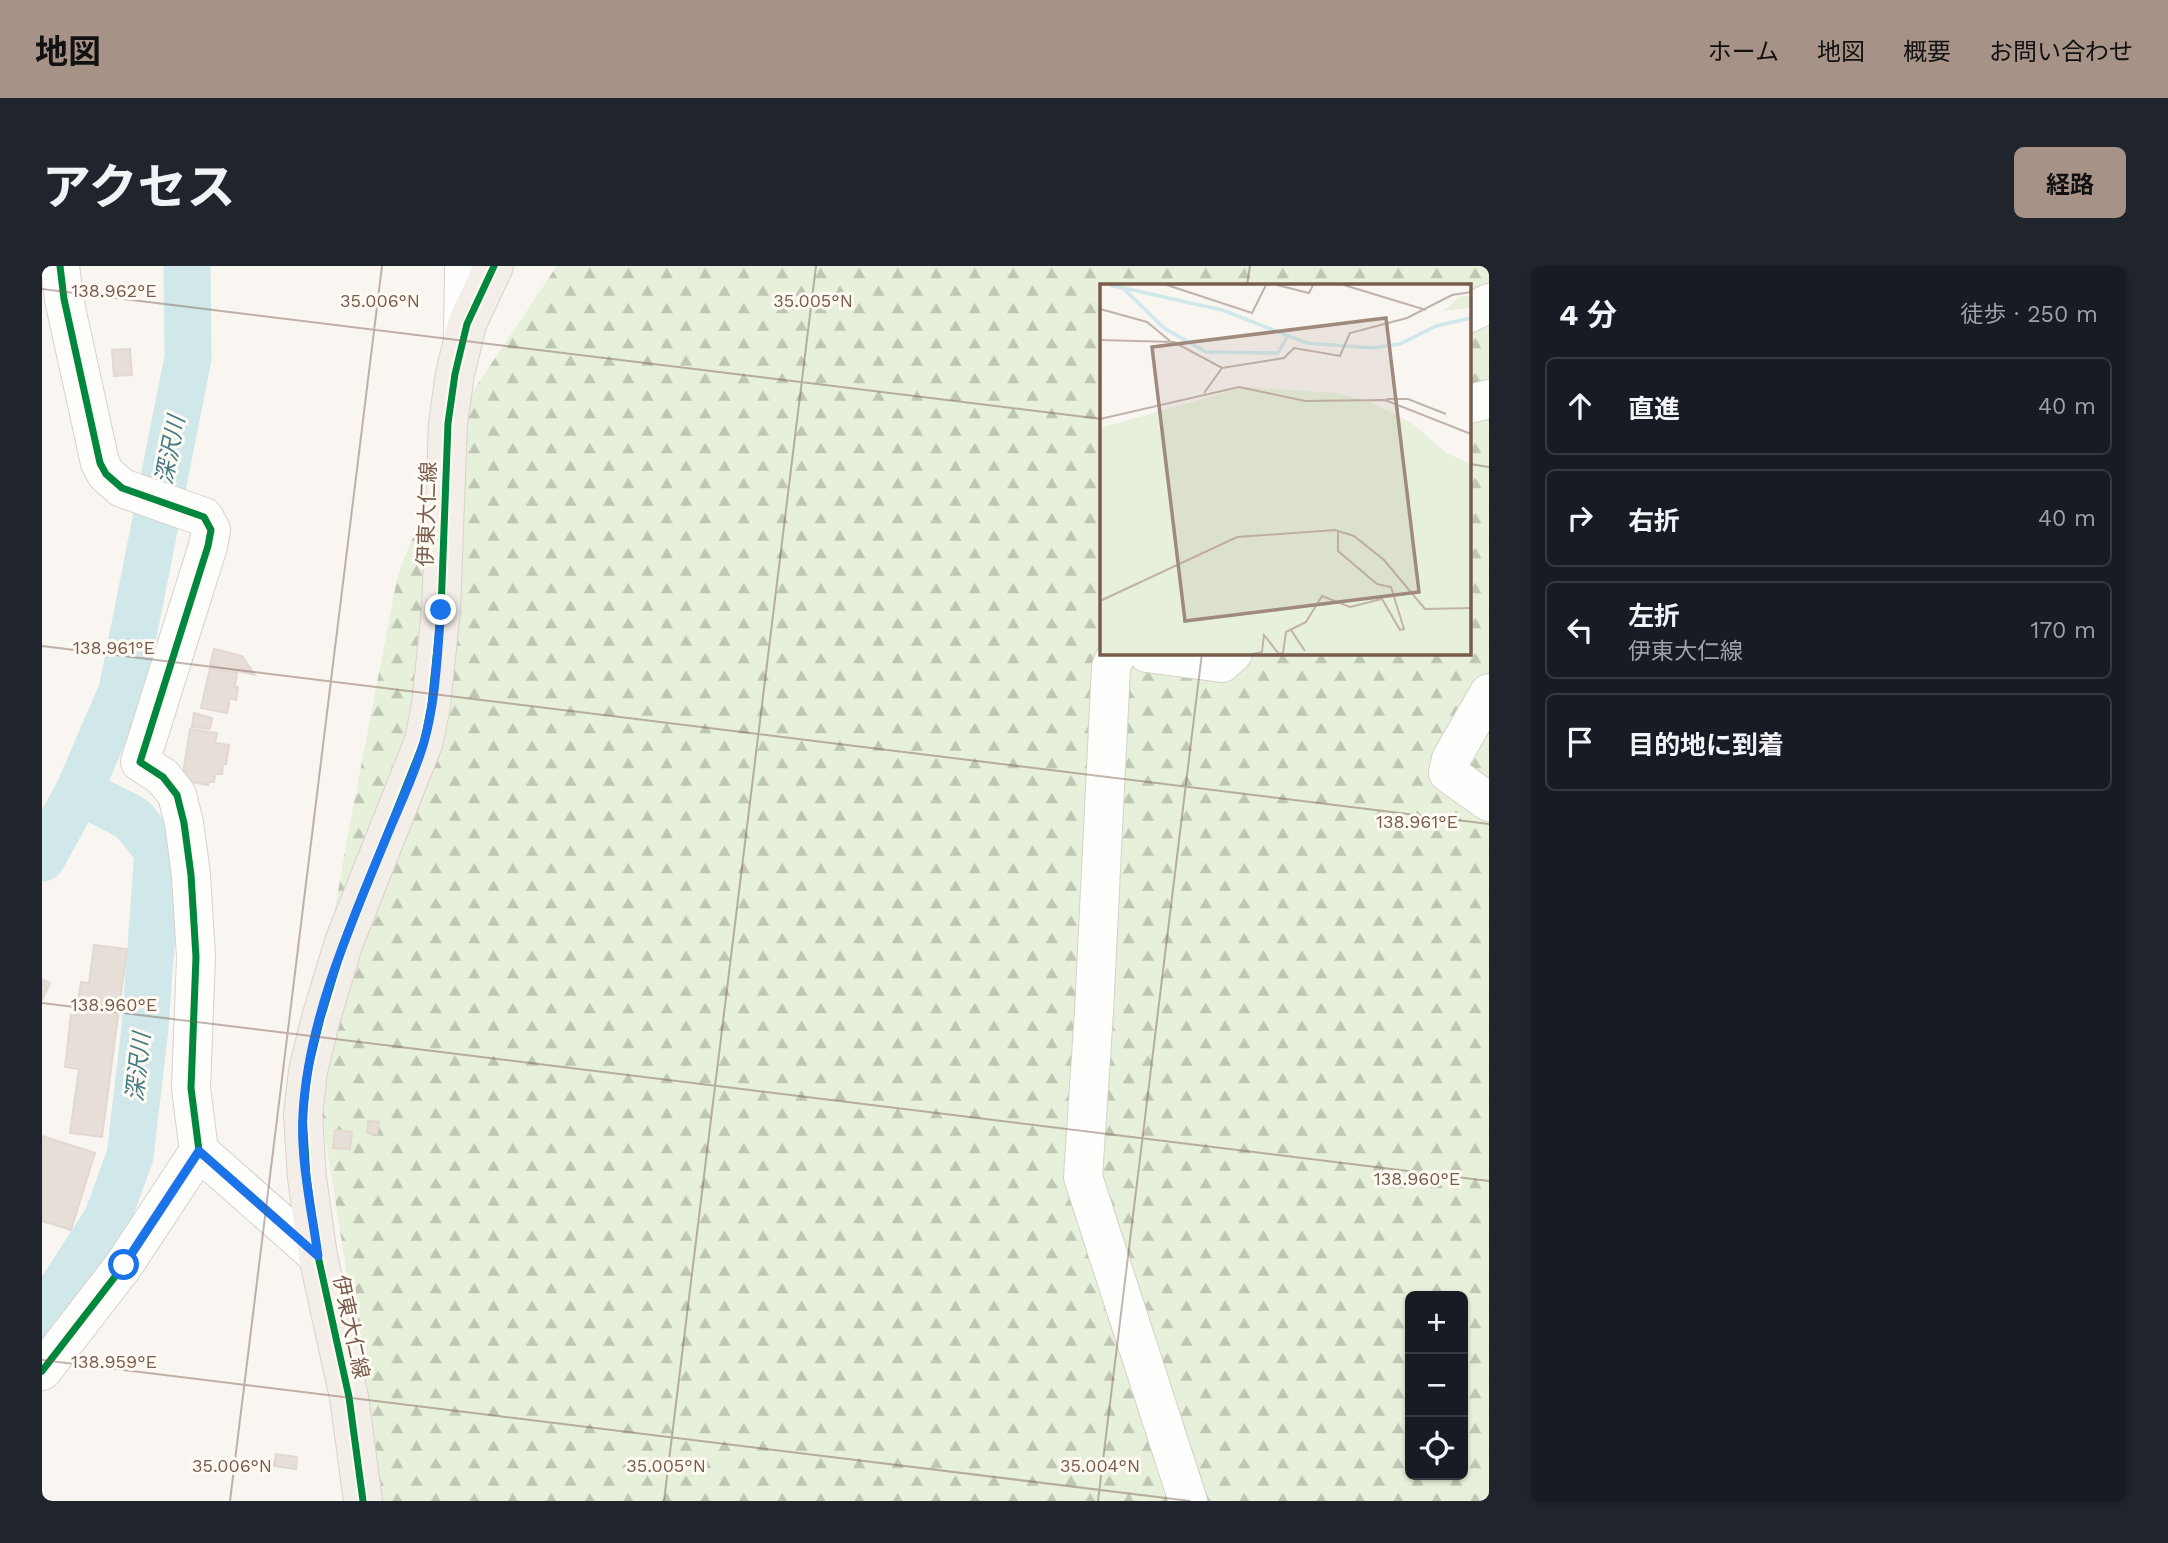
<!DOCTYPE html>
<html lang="ja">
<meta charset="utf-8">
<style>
:root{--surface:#171b24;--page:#20242c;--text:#f1f3f6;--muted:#9ea1a6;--line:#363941;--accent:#a69286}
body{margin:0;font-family:"Work Sans","Noto Sans JP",sans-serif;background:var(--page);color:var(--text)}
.controls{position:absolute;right:21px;bottom:21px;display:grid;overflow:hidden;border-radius:10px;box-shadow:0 2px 5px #0004}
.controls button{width:63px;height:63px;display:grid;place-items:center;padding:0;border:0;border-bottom:2px solid var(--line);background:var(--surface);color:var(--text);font:35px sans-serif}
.stop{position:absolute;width:21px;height:21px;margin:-16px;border:5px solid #1a73e8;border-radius:50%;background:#fff}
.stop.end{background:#1a73e8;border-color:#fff;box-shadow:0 2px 7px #0008}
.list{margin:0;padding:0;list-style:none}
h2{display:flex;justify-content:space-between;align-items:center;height:91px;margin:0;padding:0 28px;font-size:30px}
h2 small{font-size:23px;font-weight:400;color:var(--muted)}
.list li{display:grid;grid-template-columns:46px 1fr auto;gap:21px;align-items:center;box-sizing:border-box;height:98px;margin:0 14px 14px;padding:0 14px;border:2px solid var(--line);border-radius:10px}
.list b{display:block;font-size:26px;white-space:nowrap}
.list p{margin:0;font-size:23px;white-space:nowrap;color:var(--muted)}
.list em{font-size:23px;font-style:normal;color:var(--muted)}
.icon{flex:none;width:38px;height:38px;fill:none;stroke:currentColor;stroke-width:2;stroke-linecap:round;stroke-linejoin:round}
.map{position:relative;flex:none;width:1447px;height:1235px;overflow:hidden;border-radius:10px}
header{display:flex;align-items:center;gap:42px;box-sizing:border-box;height:98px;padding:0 35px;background:var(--accent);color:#111}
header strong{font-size:33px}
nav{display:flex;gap:38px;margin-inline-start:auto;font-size:24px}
.intro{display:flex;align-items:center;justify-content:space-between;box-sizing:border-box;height:168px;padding:0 42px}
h1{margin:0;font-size:49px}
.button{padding:18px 32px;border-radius:10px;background:var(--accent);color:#111;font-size:24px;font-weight:700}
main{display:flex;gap:42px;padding:0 42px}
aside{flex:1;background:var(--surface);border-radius:10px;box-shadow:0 2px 5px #0004}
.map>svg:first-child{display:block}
.forest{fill:url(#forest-firs);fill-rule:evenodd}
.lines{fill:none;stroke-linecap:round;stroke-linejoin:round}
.river{stroke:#d0e8ea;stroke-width:47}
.building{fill:#e6ded7;stroke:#e2d8d2;stroke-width:2}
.minor-casing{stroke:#d7d1cb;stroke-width:40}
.major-casing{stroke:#dad1cc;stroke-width:40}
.minor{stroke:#fefefd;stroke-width:38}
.major{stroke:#f3eee8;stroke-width:38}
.cycleway-casing{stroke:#fffaf3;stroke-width:11}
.cycleway{stroke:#00873e;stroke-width:7}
.route{stroke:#1a73e8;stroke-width:9}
.ticks{fill:none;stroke:#7a5c4d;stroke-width:2;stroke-opacity:0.45}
.labels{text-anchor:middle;stroke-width:6;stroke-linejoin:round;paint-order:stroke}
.street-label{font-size:21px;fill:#7a5c4d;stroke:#fffaf3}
.water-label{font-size:23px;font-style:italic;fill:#437c86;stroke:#fffaf3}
.inset-river{fill:none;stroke:#d0e8ea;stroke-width:3.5}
.inset-road{fill:none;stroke:#c2b3aa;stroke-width:2}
.view{fill:#9f8a7d;fill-opacity:0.15;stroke:#9f8a7d;stroke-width:3.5}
.inset-edge{fill:none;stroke:#7a5c4d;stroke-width:3.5}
.ticks-label{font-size:18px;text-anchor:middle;fill:#7a5c4d;stroke:#fffaf3;stroke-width:6;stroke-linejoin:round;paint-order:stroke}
</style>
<header>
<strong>地図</strong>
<nav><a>ホーム</a><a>地図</a><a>概要</a><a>お問い合わせ</a></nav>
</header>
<div class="intro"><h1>アクセス</h1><a class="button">経路</a></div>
<main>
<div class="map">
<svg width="1447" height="1235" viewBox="0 0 1447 1235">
<defs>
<pattern id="forest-firs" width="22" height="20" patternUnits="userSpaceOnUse" patternTransform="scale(1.75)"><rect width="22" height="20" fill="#e7f0db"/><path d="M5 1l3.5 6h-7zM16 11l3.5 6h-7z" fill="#c0c6b4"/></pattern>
</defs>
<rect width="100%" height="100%" fill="#f9f5f0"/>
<path class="forest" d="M515,0H1447V1235H341L269,782L306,568L356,308L429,128ZM1060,19H1428V387H1060ZM1368,1030H1421V1209H1368Z"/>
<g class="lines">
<g class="river">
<polyline points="0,592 37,525 80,425 146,92 145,0"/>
<polyline points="0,1054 65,953 88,890 103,762 116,585 91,553 37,525"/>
</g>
</g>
<g class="building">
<polygon points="88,83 90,109 72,110 70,84"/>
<polygon points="172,383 200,390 213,409 168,399"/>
<polygon points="168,402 195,407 193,421 196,421 194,434 188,432 185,447 159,442"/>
<polygon points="152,447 170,452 168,463 150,461"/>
<polygon points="148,463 175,467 173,477 187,479 184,498 181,498 180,508 173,508 172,516 167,516 166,519 140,514"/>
<polygon points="52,679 85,683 60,871 28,867 37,803 23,801 29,749 34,750 39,716 47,717"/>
<polygon points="0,713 8,717 0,734"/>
<polygon points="326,855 337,856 335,868 325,867"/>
<polygon points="293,864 310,866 308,883 291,882"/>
<polygon points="0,870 53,887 29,964 0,955"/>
<polygon points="234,1188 255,1191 254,1203 232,1200"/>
</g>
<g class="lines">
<defs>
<g id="minor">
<polyline points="1428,47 1447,37"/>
<polyline points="421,72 422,0"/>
<polyline points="1428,138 1447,133"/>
<polyline points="1075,387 1069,401 1052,746 1041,911 1146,1235"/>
<polyline points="1105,387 1180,397 1191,387"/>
<polyline points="1447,427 1409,493 1406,507 1447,536"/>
<polyline points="157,885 276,990"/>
<polyline points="0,1105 82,999 157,885 149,822 154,691 149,609 142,557 135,529 121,511 98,496 166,280 169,264 162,251 80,222 64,208 58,197 22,33 18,0"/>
</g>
<polyline id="major" points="321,1235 307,1131 276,990 265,912 261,849 266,805 279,752 302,676 382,475 389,439 399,344 406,157 413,108 425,58 452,0"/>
</defs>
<use href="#minor" class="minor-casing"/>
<use href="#major" class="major-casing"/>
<use href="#minor" class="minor"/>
<use href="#major" class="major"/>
<defs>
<g id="cycleway">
<polyline points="0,1105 82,999 157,885 149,822 154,691 149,609 142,557 135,529 121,511 98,496 166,280 169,264 162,251 80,222 64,208 58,197 22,33 18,0"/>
<polyline points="321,1235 307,1131 276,990 265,912 261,849 266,805 279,752 302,676 382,475 389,439 399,344 406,157 413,108 425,58 452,0"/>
</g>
</defs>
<use href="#cycleway" class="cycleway-casing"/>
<use href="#cycleway" class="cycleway"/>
</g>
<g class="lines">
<path class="route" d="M82,999L157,885L276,990C270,946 258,892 261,848C266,751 313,648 349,560C361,532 374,504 382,476C394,434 395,388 399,344"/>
</g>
<path class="ticks" d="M1205,19L1208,0M0,23L1060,153M1428,198L1447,201M0,380L1447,558M0,737L1447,915M0,1094L1148,1235M188,1235L340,0M622,1235L774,0M1056,1235L1160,387"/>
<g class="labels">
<g class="street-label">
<text transform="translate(385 248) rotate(-88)" y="7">伊東大仁線</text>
<text transform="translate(309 1061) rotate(78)" y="7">伊東大仁線</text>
</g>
<g class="water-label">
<text transform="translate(128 184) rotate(-79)" y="8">深沢川</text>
<text transform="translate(96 801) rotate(-84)" y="8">深沢川</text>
</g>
</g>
<g transform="translate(1058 18)">
<rect width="371" height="371" fill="#f9f5f0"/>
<path d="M361,12H371V24L343,27ZM144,103L236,109L271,118L313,140L348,170L371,180V370H0V144Z" fill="#e7f0db"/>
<path class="inset-river" d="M10,1L122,26L207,59L272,64L300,60L336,42L371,34M22,3L64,44L106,68L178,69L187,53"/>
<path class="inset-road" d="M67,1L152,29L166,1M177,1L209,9L213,1M244,1L326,26M0,25L47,38L70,57M0,56L74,58L122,84L184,74L194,64L240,72L250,49L307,34L352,11L371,8M104,109L122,84M286,115H308L346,130M0,135L139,103L205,117L285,116L371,150M0,317L137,253L235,246L254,252L284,276L325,325L371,324M191,346L205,367M152,370L162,368L164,351L179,370L183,369L186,348L206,338L222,312L250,323L282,315L300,346L304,345L291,303L277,300L238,267V247"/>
<path class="view" d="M286,34L319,308L85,337L52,63Z"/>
<rect width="371" height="371" class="inset-edge"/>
</g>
<g class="ticks-label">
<text x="72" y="31">138.962°E</text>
<text x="338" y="41">35.006°N</text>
<text x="771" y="41">35.005°N</text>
<text x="72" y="388">138.961°E</text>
<text x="1375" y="562">138.961°E</text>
<text x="72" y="745">138.960°E</text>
<text x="1375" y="919">138.960°E</text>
<text x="72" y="1102">138.959°E</text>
<text x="190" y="1206">35.006°N</text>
<text x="624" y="1206">35.005°N</text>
<text x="1058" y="1206">35.004°N</text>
</g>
</svg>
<div class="controls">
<button>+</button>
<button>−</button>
<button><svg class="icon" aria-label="locate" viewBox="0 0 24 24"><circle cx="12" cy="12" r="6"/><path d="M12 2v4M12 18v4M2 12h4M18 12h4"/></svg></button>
</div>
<div class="stop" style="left:82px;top:999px"></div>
<div class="stop end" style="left:399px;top:344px"></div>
</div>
<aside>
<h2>4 分<small>徒歩 · 250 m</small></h2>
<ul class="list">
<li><svg class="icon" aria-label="ahead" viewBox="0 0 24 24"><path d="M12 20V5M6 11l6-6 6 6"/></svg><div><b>直進</b></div><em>40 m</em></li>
<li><svg class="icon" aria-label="right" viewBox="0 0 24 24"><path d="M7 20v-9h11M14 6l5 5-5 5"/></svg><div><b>右折</b></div><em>40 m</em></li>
<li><svg class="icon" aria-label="left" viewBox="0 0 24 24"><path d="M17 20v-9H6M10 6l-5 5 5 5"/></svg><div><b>左折</b><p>伊東大仁線</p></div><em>170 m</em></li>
<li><svg class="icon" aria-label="arrive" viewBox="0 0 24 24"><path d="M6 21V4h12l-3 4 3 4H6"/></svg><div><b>目的地に到着</b></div></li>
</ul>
</aside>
</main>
